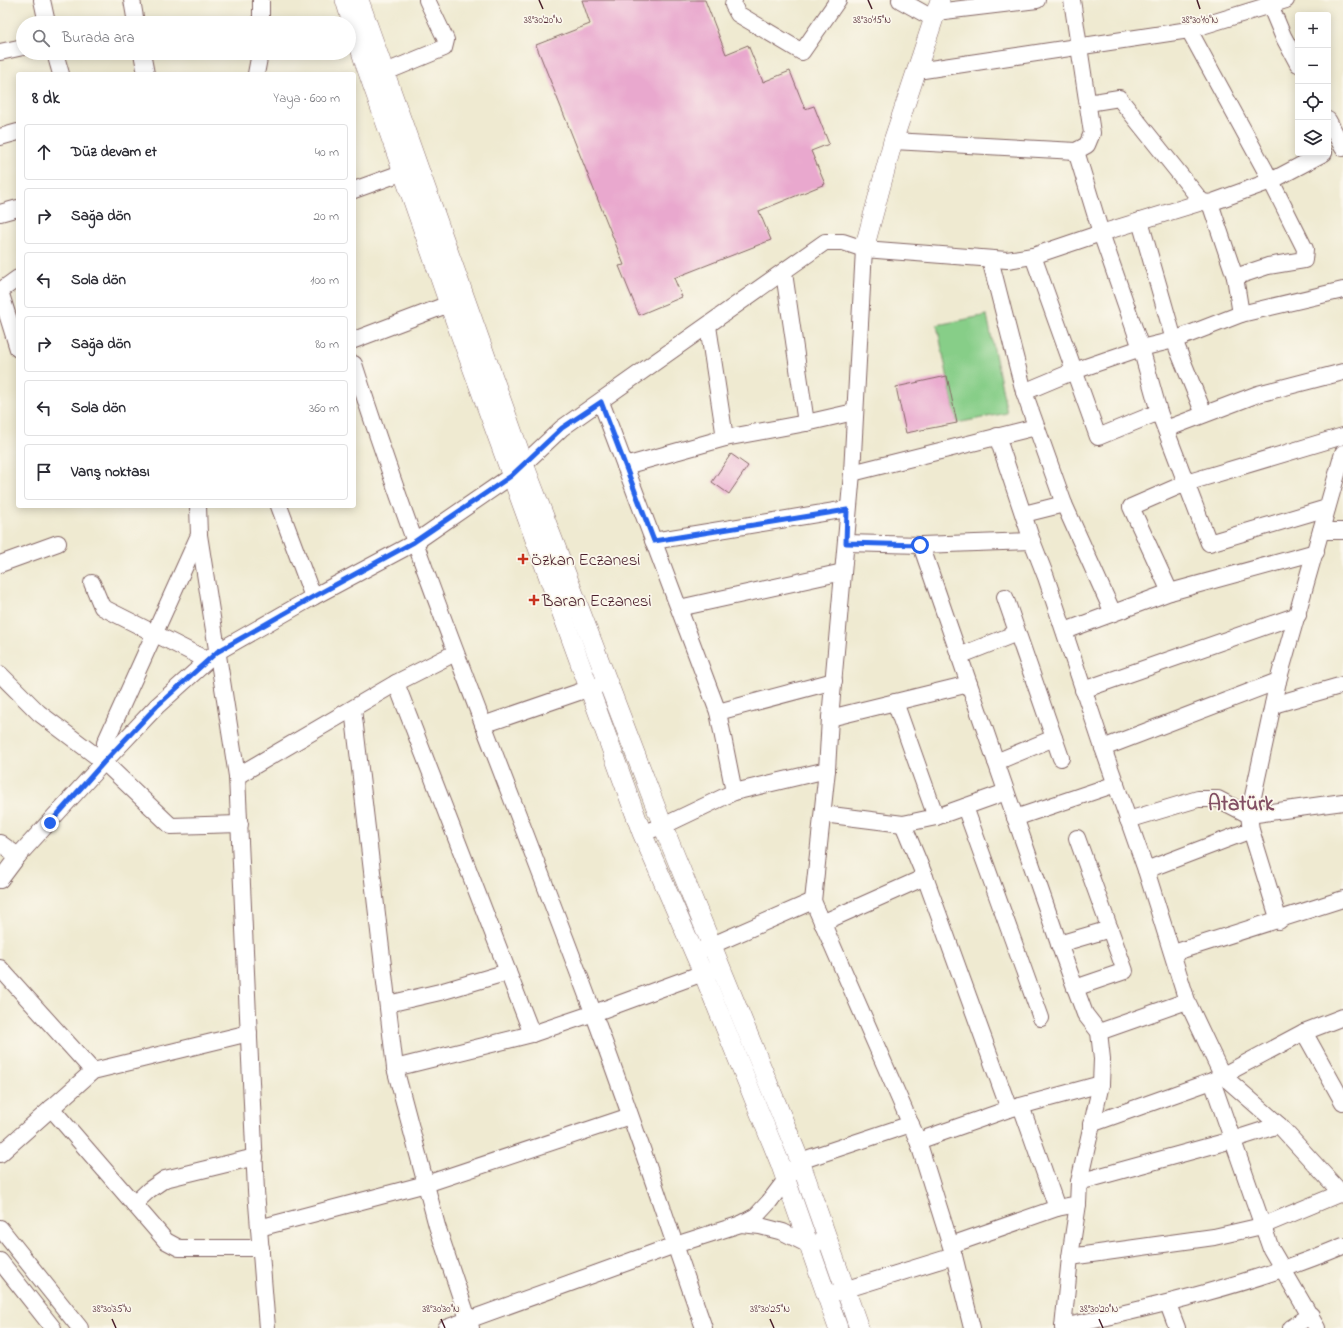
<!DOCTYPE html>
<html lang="tr">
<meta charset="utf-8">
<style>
:root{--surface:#fff;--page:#f7f7f7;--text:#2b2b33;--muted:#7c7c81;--line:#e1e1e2}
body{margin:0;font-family:"Indie Flower",sans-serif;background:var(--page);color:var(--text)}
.controls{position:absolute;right:12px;top:12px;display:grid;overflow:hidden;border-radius:4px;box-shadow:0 2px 10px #0003}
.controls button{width:36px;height:36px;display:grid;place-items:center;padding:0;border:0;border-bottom:1px solid var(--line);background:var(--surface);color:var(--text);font:20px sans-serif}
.stop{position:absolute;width:12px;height:12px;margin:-9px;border:3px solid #2563eb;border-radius:50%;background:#fff}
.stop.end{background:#2563eb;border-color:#fff;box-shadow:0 1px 4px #0008}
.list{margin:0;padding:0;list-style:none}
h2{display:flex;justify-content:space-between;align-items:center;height:52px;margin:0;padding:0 16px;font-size:17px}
h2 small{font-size:13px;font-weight:400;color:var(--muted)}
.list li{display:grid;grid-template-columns:26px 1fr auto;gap:12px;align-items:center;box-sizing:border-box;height:56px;margin:0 8px 8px;padding:0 8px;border:1px solid var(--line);border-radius:4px}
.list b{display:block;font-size:15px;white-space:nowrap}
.list em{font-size:13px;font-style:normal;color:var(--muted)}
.icon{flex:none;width:22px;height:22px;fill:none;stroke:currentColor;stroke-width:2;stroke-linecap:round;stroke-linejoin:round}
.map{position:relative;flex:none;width:1343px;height:1328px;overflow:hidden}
.search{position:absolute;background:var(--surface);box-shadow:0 2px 10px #0003;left:16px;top:16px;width:340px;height:44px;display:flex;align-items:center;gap:10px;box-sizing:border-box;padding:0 14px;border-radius:22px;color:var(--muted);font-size:15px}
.panel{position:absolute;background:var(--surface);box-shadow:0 2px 10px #0003;left:16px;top:72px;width:340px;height:436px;border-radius:4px}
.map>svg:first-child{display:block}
.pitch{fill:#87ce88;stroke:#68765a}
.building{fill:#e9a8ce}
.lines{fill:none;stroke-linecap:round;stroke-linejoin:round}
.minor-casing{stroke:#846665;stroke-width:18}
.tertiary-casing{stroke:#846665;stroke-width:20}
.minor{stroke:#fff;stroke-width:16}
.tertiary{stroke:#fff;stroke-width:19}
.route{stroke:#2563eb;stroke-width:5}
.ticks{fill:none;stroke:#4a1f2b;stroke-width:1.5}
.poi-dot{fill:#c8321e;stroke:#fbf7ec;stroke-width:1.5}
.labels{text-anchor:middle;stroke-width:3.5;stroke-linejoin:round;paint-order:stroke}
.poi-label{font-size:17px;fill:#4a1f2b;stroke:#fbf7ec;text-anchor:start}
.district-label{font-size:21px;font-weight:bold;fill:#824f64;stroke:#fbf7ec}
.ticks-label{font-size:10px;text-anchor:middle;fill:#4a1f2b;stroke:#fbf7ec;stroke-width:3.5;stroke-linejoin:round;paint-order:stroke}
</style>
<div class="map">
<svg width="1343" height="1328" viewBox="0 0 1343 1328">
<rect width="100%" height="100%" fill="#fbf7ec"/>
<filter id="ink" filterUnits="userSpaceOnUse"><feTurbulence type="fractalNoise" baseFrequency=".025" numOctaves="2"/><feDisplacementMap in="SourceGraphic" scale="8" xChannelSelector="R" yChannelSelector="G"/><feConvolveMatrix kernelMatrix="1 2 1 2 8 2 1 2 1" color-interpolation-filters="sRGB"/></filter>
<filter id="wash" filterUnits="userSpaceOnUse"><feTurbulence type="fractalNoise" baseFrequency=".012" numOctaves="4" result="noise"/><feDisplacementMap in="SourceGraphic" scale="16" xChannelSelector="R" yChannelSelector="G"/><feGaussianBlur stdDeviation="0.9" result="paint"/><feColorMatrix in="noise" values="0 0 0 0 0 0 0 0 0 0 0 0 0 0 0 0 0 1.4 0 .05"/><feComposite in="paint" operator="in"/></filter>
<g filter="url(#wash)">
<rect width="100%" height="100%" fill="#efead1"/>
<polygon class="pitch" points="987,315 1007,413 957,423 937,325"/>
<g id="blocks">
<g class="building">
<polygon points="582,0 705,0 726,54 748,45 763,82 790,71 805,109 814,106 829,144 811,151 825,184 759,211 771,240 674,278 682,297 639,315 619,266 624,265 536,45 590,24"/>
<polygon points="947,376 957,423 906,433 896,387"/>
<polygon points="731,454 748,466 729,494 712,482"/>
</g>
</g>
</g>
<g filter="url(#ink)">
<use href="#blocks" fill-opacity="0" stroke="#846665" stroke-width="1"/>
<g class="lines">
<defs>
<g id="minor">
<polyline points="42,0 47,23"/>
<polyline points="132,0 136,23"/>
<polyline points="734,0 733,5 738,14 802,52 838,0"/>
<polyline points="900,0 934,19"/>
<polyline points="1268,0 1283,36 1298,64"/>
<polyline points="936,12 1037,0"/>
<polyline points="261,23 261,0"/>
<polyline points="1189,30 1271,181 1305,249 1304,260 1268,266 1235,277"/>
<polyline points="0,52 23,47"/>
<polyline points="55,53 61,74"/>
<polyline points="142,53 146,74"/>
<polyline points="917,71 1189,30 1286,0"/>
<polyline points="386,72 444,48 446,40 427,0"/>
<polyline points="256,74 260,53"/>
<polyline points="1088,103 1119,98 1202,202"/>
<polyline points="1328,120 1343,148"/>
<polyline points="0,137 18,132"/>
<polyline points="893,141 1076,151 1087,145 1092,133 1072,0"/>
<polyline points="1076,151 1101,233 1141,348 1159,412 1209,543 1327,508"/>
<polyline points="354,190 415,168"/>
<polyline points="1210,203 1235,277 1241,314"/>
<polyline points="0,213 18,208"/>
<polyline points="1140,221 1174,340 1204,414"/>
<polyline points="1033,256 1098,437 1159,412"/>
<polyline points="990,259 1024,392 1064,504 1024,514"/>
<polyline points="784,273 806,423"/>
<polyline points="0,291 18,349"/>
<polyline points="0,291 18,278"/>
<polyline points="708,326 725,438"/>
<polyline points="354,340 449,304"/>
<path d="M354,364C424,583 513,796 593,1012C632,1116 667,1223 704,1328"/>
<polyline points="1024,392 1074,371 1141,348 1174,340 1241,314 1343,290"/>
<polyline points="601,402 718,712 734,792"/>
<polyline points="1166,429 1258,394 1343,372"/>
<polyline points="997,436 1032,541 1046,577 1103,748 1146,870 1187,1001 1222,1075 1279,1125 1343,1195"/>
<polyline points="625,466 725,438 806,423 854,412"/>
<polyline points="852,473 1036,427"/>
<polyline points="1064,504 1113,613"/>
<polyline points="198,506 199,535 237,776 256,1191 267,1328"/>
<polyline points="279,506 313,597"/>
<polyline points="1321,531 1343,531"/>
<polyline points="653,541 847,509"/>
<polyline points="846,543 921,545 1032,541"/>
<polyline points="921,545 1059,944 1085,1014 1099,1032 1102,1059 1101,1084 1079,1182 1078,1204 1057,1208 951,1245"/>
<polyline points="0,564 58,543"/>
<polyline points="92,583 102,607 207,660"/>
<polyline points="1170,592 1131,507 1186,483 1343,436"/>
<polyline points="1005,597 1061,758"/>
<polyline points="679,608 843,572"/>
<polyline points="1065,631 1170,592 1316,552"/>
<polyline points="959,656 1017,633"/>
<polyline points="0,674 39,713 104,762 171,826 240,824"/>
<polyline points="396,683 532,1034"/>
<polyline points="1083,690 1298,615"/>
<polyline points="895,702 936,817"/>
<polyline points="1273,705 1343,685"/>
<polyline points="353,709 395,1068 437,1226 471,1328"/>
<polyline points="718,712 834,681"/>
<polyline points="830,718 969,684"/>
<polyline points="483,725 608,682"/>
<polyline points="1103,748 1278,681"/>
<polyline points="104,762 105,743 199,535"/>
<polyline points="996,762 1054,738"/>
<polyline points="237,776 396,683 455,653"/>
<polyline points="965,807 1041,1018"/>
<polyline points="823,814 903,824 936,817 1006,792"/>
<polyline points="1015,818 1116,784"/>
<polyline points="1128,820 1198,799 1218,799 1249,815 1343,802"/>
<polyline points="903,824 925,877 1009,1109"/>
<polyline points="642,833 663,826 734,792 827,770"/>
<polyline points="0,843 18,856"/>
<polyline points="1146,870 1251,830"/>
<polyline points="0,880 18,856 104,762 157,706 217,652 313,597 414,543 511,476 562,428 825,242 843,242 864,249 1007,260 1033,256 1101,233 1202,202 1210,203 1271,181 1324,153"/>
<polyline points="813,901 827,770 830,718 852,473 864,249"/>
<polyline points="1279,921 1251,830 1249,815 1278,681 1343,453"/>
<polyline points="822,923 925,877"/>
<polyline points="1059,944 1110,929"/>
<polyline points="701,950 813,901 918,1141 954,1256 972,1328"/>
<polyline points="1173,953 1343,899"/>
<polyline points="0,968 93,1071"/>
<polyline points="1075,988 1125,971 1077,838"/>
<polyline points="388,1004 440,992 508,972"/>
<polyline points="1099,1032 1187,1001"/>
<polyline points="1304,1032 1343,1102"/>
<polyline points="395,1068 532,1034 594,1013 714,969"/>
<polyline points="1212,1081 1271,1249 1317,1328"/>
<polyline points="1021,1106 1057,1208"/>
<polyline points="51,1108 166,1241 179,1248 261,1248"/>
<polyline points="1091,1124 1212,1081 1304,1032 1343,1017"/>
<polyline points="918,1141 1009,1109 1101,1084"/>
<polyline points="0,1154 93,1071 249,1033"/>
<polyline points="1079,1182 1232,1140 1279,1125"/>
<polyline points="134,1204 149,1190 165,1179 255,1157"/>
<polyline points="741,1224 760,1226 783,1232 809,1245 828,1239"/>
<polyline points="0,1228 80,1328"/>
<polyline points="259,1228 426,1184 630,1116"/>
<polyline points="1070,1257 1214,1237 1262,1226 1341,1193"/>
<polyline points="0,1261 53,1328"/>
<polyline points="834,1293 954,1256"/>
<polyline points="1168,1304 1177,1328"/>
<path d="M1063,1327C1158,1306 1253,1284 1343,1246"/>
<polyline points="446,1328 675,1245 741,1224 756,1216 769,1202 800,1161 911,1124"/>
<polyline points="1063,1328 1070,1257 1078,1204"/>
<polyline points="1291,1328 1311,1315"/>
</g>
<g id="tertiary">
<polyline points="345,0 364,61 449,304 642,833 703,973 780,1163 838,1328"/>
<polyline points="359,0 524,464 663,826 800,1161 859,1328"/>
<polyline points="864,249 893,141 940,0"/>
</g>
</defs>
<use href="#minor" class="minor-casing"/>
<use href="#tertiary" class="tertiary-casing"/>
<use href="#minor" class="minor"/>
<use href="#tertiary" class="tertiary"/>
</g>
</g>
<g class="lines" filter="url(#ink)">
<polyline class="route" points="50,823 104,762 157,706 217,652 313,597 414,542 511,476 562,428 601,402 654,541 847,510 846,543 920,545"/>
</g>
<path class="ticks" d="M539,0L543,9M868,0L872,9M1197,0L1200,9M112,1319L116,1328M441,1319L445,1328M770,1319L774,1328M1099,1319L1103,1328"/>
<g class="poi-dot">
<path d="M521 553h4v4h4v4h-4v4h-4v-4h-4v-4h4z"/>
<path d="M532 594h4v4h4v4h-4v4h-4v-4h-4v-4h4z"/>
</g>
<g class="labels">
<g class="poi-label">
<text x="531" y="565">Özkan Eczanesi</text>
<text x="542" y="606">Baran Eczanesi</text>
</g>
<g class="district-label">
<text x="1241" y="810">Atatürk</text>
</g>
</g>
<g class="ticks-label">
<text x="543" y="23">38°30'20"N</text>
<text x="872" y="23">38°30'15"N</text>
<text x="1200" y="23">38°30'10"N</text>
<text x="112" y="1312">38°30'35"N</text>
<text x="441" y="1312">38°30'30"N</text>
<text x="770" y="1312">38°30'25"N</text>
<text x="1099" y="1312">38°30'20"N</text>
</g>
</svg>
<div class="controls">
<button>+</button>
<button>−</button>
<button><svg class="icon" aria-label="locate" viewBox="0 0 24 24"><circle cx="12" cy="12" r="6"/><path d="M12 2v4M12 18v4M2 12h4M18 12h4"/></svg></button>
<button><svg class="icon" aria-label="layers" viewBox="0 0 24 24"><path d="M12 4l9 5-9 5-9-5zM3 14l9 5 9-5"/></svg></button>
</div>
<div class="stop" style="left:920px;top:545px"></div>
<div class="stop end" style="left:50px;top:823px"></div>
<div class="search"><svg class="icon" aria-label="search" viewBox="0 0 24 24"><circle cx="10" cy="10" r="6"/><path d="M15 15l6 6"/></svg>Burada ara</div>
<section class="panel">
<h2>8 dk<small>Yaya · 600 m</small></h2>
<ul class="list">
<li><svg class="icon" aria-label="ahead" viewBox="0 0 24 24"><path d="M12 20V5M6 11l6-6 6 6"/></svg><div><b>Düz devam et</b></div><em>40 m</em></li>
<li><svg class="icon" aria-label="right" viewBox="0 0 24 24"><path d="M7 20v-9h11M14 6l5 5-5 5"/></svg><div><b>Sağa dön</b></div><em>20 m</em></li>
<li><svg class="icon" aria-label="left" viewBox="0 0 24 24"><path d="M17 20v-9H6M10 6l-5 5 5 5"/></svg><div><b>Sola dön</b></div><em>100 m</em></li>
<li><svg class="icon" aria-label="right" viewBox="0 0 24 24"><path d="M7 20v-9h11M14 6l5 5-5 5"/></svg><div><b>Sağa dön</b></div><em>80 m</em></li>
<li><svg class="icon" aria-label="left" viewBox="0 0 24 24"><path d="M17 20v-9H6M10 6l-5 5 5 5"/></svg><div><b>Sola dön</b></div><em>360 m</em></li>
<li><svg class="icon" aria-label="arrive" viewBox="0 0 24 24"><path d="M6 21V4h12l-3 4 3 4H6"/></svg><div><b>Varış noktası</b></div></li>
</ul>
</section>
</div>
